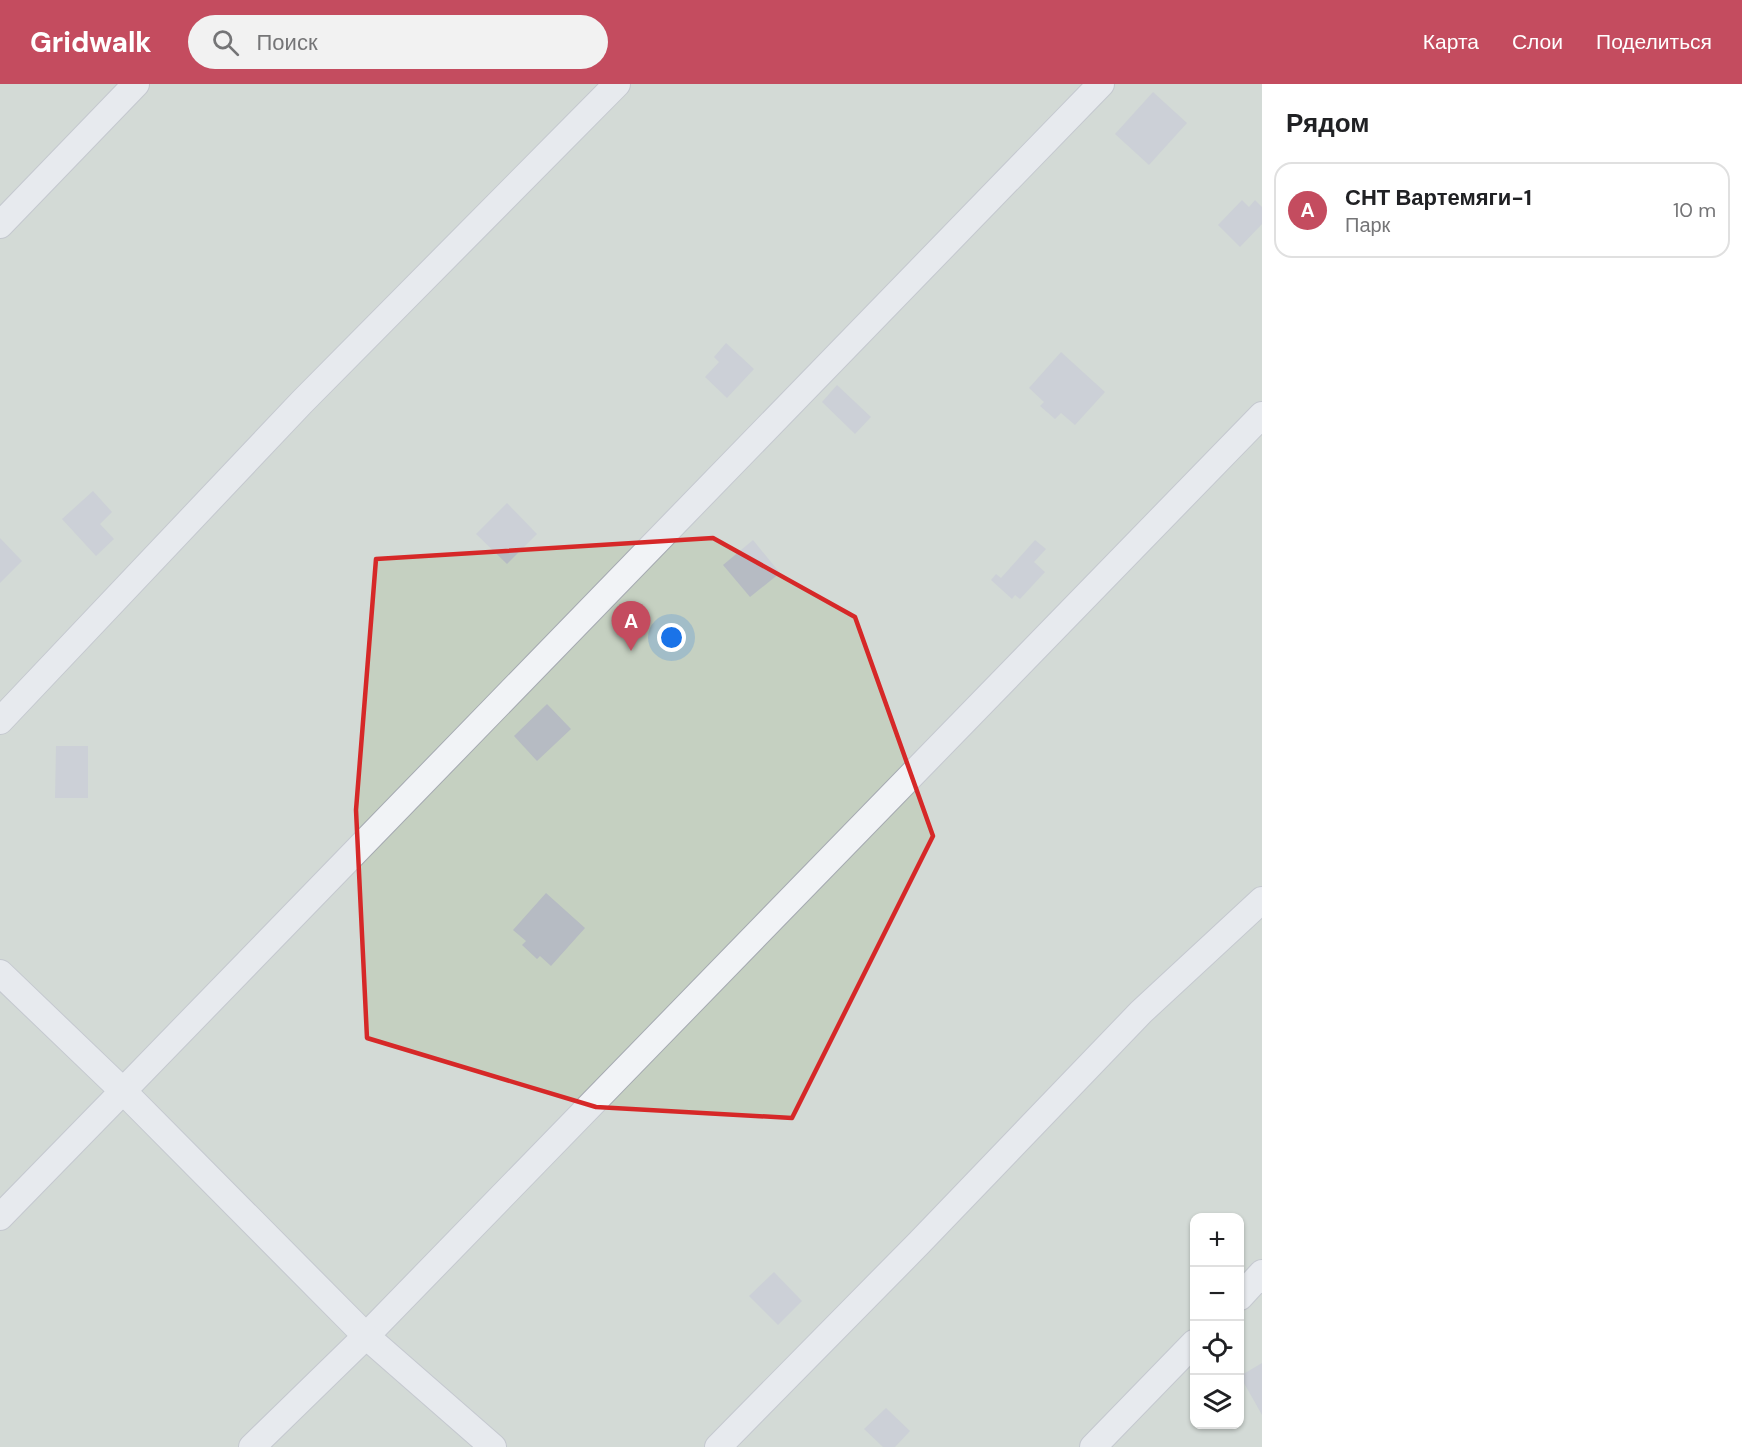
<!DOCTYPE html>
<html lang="ru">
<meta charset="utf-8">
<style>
:root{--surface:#fff;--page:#f2f2f2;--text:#202124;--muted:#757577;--line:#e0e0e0;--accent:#c44c5f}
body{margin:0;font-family:"DM Sans",sans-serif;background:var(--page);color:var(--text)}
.controls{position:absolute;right:18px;bottom:18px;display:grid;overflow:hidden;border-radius:12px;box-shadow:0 2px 4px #0004}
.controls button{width:54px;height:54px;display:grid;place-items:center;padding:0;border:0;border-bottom:2px solid var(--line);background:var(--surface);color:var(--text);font:30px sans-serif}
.you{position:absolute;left:672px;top:554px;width:21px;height:21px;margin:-15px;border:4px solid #fff;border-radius:50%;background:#1a73e8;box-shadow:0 0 0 9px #1a73e833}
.badge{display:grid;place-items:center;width:39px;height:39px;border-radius:50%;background:var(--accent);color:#fff;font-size:20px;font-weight:700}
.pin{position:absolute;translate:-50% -50px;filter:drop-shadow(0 2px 3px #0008)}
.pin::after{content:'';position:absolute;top:32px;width:21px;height:18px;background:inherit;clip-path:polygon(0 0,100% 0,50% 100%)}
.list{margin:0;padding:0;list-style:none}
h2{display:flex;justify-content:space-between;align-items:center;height:78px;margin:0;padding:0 24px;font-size:26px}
h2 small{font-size:20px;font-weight:400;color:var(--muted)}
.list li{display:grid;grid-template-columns:39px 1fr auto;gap:18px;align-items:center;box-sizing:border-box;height:96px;margin:0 12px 12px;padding:0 12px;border:2px solid var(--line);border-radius:18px}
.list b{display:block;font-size:22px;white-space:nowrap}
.list p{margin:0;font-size:20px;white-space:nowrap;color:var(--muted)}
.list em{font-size:20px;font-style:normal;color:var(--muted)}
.icon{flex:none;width:33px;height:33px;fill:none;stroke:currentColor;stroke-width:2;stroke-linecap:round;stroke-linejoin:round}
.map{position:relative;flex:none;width:1262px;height:1363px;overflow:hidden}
header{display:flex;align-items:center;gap:36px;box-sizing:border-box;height:84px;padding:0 30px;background:var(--accent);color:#fff}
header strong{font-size:28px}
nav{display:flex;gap:33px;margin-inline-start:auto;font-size:21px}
.search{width:420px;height:54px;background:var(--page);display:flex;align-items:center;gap:15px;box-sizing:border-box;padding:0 21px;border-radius:33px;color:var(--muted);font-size:22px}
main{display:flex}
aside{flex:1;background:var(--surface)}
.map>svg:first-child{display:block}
.green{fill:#c5d0c1;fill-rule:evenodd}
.building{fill:#b6bbc3}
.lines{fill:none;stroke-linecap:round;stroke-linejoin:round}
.minor-casing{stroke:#a5a9b1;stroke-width:28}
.minor{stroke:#f1f3f6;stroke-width:26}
.marked{fill:none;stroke:#d62828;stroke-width:4.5;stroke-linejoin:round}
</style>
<header>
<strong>Gridwalk</strong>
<div class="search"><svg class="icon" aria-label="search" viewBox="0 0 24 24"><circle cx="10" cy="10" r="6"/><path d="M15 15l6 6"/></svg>Поиск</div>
<nav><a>Карта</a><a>Слои</a><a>Поделиться</a></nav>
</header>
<main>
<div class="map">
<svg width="1262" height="1363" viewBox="0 0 1262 1363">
<rect width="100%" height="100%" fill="#dfe2e7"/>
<path class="green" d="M0,0H1262V1363H0ZM1194,1134H1240V1340H1194Z"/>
<g class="building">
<polygon points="1153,8 1187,39 1149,81 1115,50"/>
<polygon points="1242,116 1249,123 1255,116 1262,123 1262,140 1240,163 1218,141"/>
<polygon points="726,259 754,285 727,314 705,293 719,278 714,273"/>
<polygon points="1061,268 1105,308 1075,341 1061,329 1055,335 1040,322 1044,318 1029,304"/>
<polygon points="837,301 871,333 855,350 822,318"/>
<polygon points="93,407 112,428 100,440 114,455 96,472 62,435"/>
<polygon points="507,419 537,450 507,480 476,450"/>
<polygon points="0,454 22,477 0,499"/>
<polygon points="753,456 780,489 750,513 723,481"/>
<polygon points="1035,456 1046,465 1034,478 1045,488 1020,515 1015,511 1012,515 991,496 996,490 1001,494"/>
<polygon points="547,620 571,645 537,677 514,652"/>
<polygon points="56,662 88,662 88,714 55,714"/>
<polygon points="546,809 585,844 551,882 540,872 537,875 522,861 526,857 513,846"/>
<polygon points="774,1188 802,1217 778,1241 749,1212"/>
<polygon points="1262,1279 1262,1331 1240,1292"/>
<polygon points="886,1324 910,1347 895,1363 883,1363 864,1345"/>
</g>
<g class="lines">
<defs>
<g id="minor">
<polyline points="1101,0 123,1007 366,1252 1262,331"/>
<polyline points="0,141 136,0"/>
<polyline points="0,637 302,318 617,0"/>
<polyline points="0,889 123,1007 0,1133"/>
<polyline points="1240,1213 1262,1189"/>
<polyline points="252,1363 366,1252 493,1363"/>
<polyline points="718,1363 919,1159 1141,928 1262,816"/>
<polyline points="1093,1363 1194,1259"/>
</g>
</defs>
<use href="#minor" class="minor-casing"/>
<use href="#minor" class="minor"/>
</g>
<path d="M0 0H1262V1363H0ZM713,454L855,533L933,752L792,1034L596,1023L367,954L356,726L376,475Z" fill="#dfe2e7" fill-opacity=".55" fill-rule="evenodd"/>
<path class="marked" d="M713,454L855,533L933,752L792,1034L596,1023L367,954L356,726L376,475Z"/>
</svg>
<div class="controls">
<button>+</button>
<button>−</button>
<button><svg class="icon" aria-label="locate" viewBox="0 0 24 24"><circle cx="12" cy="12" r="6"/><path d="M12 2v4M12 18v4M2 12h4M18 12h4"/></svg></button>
<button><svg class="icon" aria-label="layers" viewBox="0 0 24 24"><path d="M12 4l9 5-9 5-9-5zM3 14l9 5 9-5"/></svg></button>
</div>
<div class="you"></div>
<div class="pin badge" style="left:631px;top:567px">A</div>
</div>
<aside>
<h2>Рядом<small></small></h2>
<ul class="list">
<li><span class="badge">A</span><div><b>СНТ Вартемяги-1</b><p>Парк</p></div><em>10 m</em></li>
</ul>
</aside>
</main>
